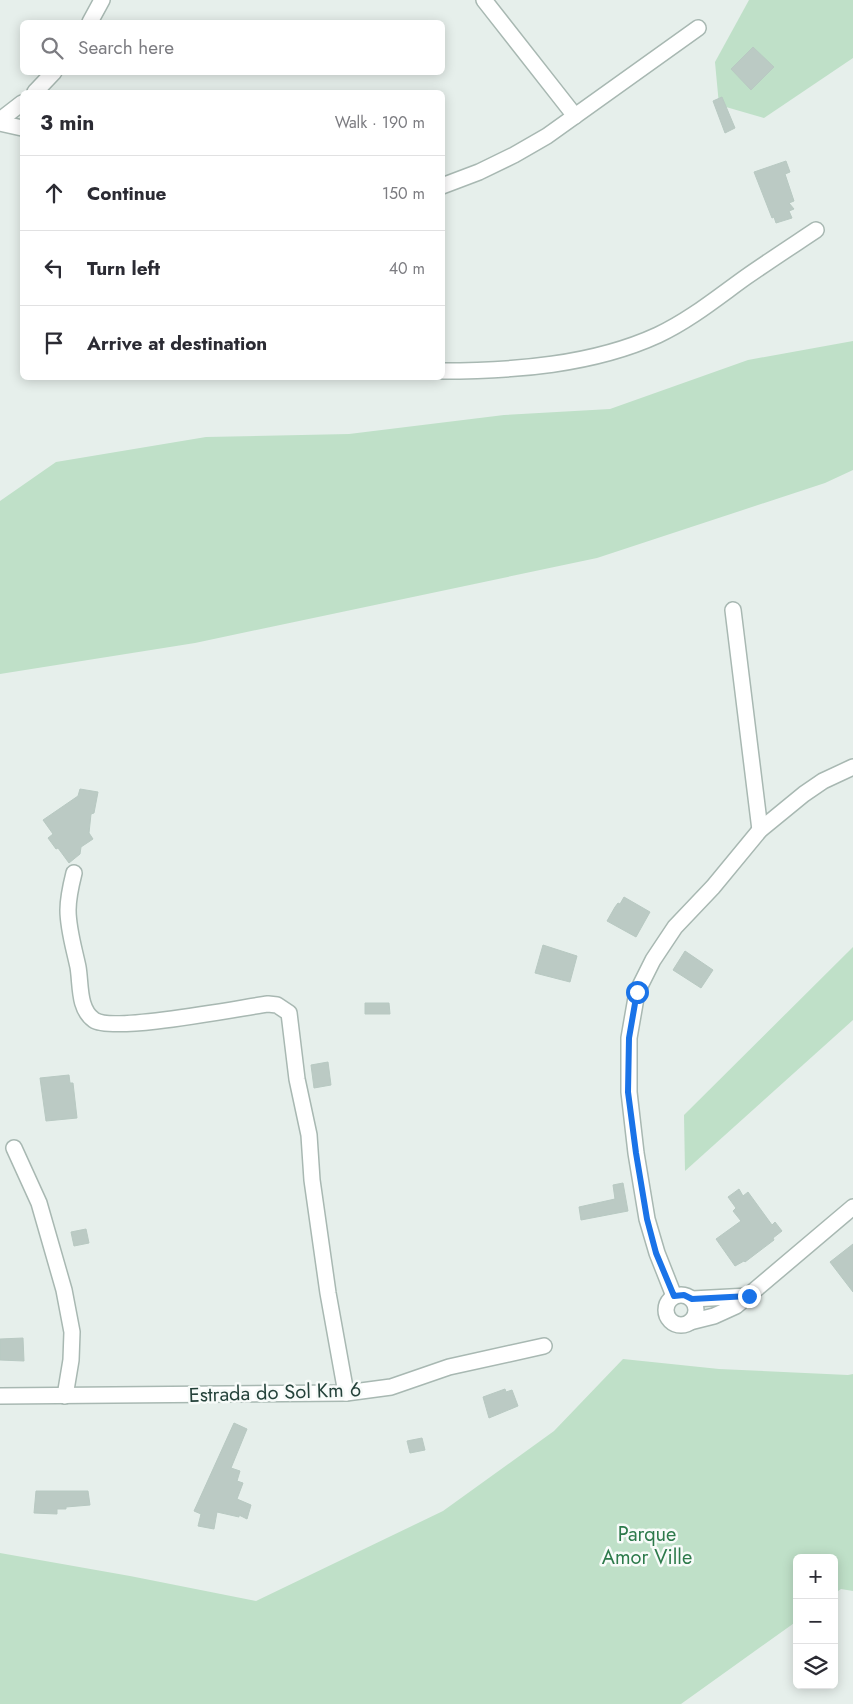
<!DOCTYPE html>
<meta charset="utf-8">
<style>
:root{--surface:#fff;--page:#f7f7f7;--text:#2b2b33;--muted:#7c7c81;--line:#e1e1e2}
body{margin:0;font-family:Jost,sans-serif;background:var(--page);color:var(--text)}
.controls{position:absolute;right:15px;bottom:15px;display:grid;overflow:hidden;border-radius:8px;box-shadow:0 2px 12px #0003}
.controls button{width:45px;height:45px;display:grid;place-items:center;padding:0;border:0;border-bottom:1px solid var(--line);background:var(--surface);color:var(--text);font:25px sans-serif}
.stop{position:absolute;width:15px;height:15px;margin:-11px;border:4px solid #1a73e8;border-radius:50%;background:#fff}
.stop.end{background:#1a73e8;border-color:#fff;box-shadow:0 1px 5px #0008}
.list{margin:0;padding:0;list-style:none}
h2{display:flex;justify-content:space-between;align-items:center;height:65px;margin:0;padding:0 20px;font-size:21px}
h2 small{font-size:16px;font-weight:400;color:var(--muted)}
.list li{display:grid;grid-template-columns:32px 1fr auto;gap:15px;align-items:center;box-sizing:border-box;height:75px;padding:0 20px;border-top:1px solid var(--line)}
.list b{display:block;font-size:19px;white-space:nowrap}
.list em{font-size:16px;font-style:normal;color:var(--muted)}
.icon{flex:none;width:28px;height:28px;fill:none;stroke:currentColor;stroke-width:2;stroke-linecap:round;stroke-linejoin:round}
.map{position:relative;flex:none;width:853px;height:1704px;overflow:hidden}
.search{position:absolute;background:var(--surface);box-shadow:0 2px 12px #0003;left:20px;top:20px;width:425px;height:55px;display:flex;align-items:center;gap:12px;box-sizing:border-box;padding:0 18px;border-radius:8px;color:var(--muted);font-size:19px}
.panel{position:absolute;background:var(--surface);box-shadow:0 2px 12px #0003;left:20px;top:90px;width:425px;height:290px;border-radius:8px}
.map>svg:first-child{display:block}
.green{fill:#bfe0c8}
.building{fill:#bbcac4;stroke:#b8c9c2}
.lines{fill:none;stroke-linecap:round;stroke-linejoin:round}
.minor-casing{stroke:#a8b8b2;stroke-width:18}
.minor{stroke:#fff;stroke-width:15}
.route{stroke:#1a73e8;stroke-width:6}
.labels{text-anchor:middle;stroke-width:5;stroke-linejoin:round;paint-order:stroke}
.street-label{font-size:20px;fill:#24423a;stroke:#f7fbf9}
.park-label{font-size:20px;fill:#2d7a4b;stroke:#f7fbf9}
</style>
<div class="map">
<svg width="853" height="1704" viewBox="0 0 853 1704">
<rect width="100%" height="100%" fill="#e6efeb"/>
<g class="green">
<polygon points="749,0 853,0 853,58 764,118 719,105 715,62"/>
<polygon points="853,341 853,470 825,483 597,558 195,643 0,674 0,501 56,462 206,437 349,434 504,415 610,409 748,360"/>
<polygon points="853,947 853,1020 685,1171 684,1115"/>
<polygon points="623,1359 719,1369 848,1375 853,1374 853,1591 841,1589 834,1594 834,1558 797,1558 797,1621 681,1704 0,1704 0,1553 130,1576 256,1601 443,1511 554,1431"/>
</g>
<g class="building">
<polygon points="753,47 774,67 751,90 731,69"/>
<polygon points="722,97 735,128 725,133 713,101"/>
<polygon points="786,161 790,172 785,174 794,201 789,203 794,209 789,211 792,218 776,223 774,217 772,218 754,172"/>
<polygon points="80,789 98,792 94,813 91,814 89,833 93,839 81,847 80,854 69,863 58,848 56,849 48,838 53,834 43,820 78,796"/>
<polygon points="624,897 650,912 636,937 607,921 615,907 618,903 620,904"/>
<polygon points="543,945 577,956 570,982 535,973"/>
<polygon points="685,951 713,970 701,988 673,970"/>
<polygon points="365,1003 389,1003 390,1014 365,1014"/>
<polygon points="328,1062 331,1085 314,1088 311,1065"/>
<polygon points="69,1075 70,1083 73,1083 77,1118 46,1121 40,1078"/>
<polygon points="623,1183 628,1211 581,1220 579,1207 615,1199 613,1185"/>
<polygon points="739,1189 743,1196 748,1192 772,1225 775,1222 782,1231 773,1238 774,1240 745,1262 744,1261 735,1266 716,1239 741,1221 733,1211 736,1208 728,1197"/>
<polygon points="86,1229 89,1243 74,1246 71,1232"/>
<polygon points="853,1244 853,1292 830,1262"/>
<polygon points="23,1338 24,1361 0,1360 0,1339"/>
<polygon points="505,1389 506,1392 512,1390 518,1406 489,1418 483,1397"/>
<polygon points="234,1423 247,1429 231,1468 240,1471 237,1481 243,1483 237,1499 251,1505 247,1519 239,1515 239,1517 217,1512 214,1529 198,1526 201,1514 194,1511"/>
<polygon points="422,1438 425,1450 410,1453 407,1441"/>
<polygon points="36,1491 88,1491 90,1505 66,1507 66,1509 57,1509 57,1514 34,1513"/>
</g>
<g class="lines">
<defs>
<g id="minor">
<polyline points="484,0 575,116"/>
<polyline points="90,22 102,0"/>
<polyline points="35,92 54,72"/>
<polyline points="0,120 22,103"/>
<polyline points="0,123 22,128"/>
<polyline points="442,186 479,172 514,155 547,136 698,28"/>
<path d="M442,371C513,371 593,365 658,335C690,320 718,297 746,277C769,261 792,246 816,230"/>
<polyline points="733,610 760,830"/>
<path d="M74,873C71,885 68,898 68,910C68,929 74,948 78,967C81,984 78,1009 94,1020C113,1033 239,1008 268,1004L277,1005L289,1013L297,1079L309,1135L312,1180L328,1293L346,1393"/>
<polyline points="14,1148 39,1203 64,1290 72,1332 71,1360 65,1396"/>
<circle cx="681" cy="1310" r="15"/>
<polyline points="674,1296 657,1253 647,1219 636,1153 629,1092 629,1038 637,992 653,960 675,927 713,887 760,830 804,794 823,781 853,767"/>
<polyline points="692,1299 749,1296"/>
<polyline points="690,1322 714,1316 736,1306 853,1207"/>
<polyline points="0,1396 346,1393 391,1387 449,1367 544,1346"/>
</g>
</defs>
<use href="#minor" class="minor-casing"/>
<use href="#minor" class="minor"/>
</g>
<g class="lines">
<polyline class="route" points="637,992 629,1038 628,1092 636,1153 647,1219 656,1253 674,1296 684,1295 692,1299 749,1296"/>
</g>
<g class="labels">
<g class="street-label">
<text transform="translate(275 1392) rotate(-2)" y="7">Estrada do Sol Km 6</text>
</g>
<g class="park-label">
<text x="647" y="1541">Parque<tspan x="647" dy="23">Amor Ville</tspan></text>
</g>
</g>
</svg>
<div class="controls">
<button>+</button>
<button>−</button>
<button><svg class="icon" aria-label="layers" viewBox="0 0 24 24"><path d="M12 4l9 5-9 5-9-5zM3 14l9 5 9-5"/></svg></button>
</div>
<div class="stop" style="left:637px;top:992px"></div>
<div class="stop end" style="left:749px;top:1296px"></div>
<div class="search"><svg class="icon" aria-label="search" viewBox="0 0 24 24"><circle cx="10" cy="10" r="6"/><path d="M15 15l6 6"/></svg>Search here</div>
<section class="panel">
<h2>3 min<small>Walk · 190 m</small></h2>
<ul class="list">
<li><svg class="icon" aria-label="ahead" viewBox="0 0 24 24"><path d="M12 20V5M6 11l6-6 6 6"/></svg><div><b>Continue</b></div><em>150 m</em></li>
<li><svg class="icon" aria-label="left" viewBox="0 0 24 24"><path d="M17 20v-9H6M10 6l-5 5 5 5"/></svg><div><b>Turn left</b></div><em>40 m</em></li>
<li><svg class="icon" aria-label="arrive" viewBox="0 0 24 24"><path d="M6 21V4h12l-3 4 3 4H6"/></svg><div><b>Arrive at destination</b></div></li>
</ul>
</section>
</div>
